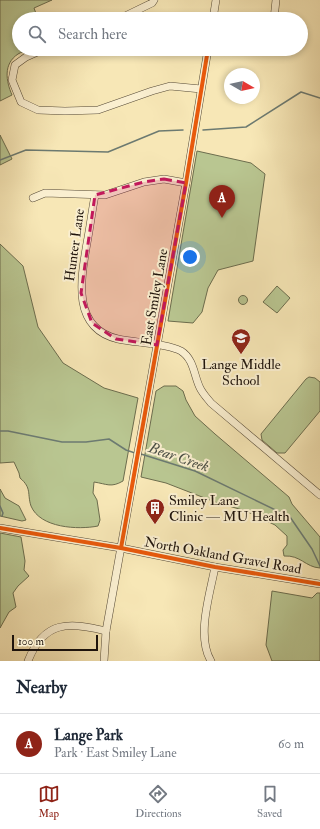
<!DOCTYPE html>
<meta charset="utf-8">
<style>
:root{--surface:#fff;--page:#f2f2f3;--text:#1f2937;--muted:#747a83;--line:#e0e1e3;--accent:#8f2418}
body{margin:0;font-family:"IM FELL Double Pica",serif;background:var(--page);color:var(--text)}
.compass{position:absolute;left:224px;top:68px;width:36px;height:36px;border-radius:50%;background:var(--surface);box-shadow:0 2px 6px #0003;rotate:99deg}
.scale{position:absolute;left:12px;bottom:10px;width:86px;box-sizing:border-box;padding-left:4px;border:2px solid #1f140c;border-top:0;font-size:11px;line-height:14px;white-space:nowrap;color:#1f140c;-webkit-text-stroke:3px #faefd0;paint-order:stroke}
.you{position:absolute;left:190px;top:257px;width:14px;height:14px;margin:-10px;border:3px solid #fff;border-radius:50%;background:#1a73e8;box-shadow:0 0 0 6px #1a73e833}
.badge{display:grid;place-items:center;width:26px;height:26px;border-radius:50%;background:var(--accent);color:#fff;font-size:13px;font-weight:700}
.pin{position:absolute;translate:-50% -33px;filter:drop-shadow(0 1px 2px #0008)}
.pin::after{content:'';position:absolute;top:21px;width:14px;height:12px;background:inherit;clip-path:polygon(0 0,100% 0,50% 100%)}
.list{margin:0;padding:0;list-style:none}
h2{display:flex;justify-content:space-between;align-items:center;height:52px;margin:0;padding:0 16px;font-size:17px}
h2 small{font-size:13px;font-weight:400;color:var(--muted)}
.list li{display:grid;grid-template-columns:26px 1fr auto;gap:12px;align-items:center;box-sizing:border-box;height:60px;padding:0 16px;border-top:1px solid var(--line)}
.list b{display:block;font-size:15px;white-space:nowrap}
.list p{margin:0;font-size:13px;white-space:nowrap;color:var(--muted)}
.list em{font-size:13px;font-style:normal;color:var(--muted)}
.icon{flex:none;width:22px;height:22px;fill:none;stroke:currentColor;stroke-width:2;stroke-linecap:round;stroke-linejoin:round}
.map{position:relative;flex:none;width:320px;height:661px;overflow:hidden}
.search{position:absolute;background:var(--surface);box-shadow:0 2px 6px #0003;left:12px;right:12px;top:12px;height:44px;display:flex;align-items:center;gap:10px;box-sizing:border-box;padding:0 14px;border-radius:22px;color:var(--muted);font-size:15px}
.sheet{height:112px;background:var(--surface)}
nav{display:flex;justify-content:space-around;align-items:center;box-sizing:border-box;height:56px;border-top:1px solid var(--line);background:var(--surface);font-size:11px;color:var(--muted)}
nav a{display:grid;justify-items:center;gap:2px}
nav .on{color:var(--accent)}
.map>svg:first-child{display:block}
.green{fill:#b9c691;stroke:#6c6d4e}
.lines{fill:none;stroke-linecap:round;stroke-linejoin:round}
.stream{stroke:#6c7a71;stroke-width:1.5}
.minor-casing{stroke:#554936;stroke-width:8}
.minor{stroke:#faefd0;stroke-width:7}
.cycleway-casing{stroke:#faefd0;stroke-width:6}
.cycleway{stroke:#e8590c;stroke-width:4}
.marked{fill:#c2185b;fill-opacity:0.2;stroke:#c2185b;stroke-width:3;stroke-dasharray:8 5;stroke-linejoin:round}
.labels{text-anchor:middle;stroke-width:4;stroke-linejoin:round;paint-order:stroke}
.street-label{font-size:14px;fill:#1f140c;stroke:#faefd0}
.poi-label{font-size:14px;fill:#1f140c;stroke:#faefd0}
.water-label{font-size:15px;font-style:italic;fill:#4c5047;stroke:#faefd0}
</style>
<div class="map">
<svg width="320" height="661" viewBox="0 0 320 661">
<rect width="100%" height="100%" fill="#f7e7b6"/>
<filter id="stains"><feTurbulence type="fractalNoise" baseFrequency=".005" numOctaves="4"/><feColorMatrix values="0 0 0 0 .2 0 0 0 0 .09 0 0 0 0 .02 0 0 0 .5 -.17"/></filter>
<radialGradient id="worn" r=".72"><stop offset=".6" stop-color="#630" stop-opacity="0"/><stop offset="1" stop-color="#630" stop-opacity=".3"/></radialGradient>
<g class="green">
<path d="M0,0H52L34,8L38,19H19V49H30C26,51 21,52 18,54C3,64 6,81 12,95L0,101Z"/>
<polygon points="0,135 12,159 0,165"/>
<polygon points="197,151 251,163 265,174 253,261 218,270 208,288 202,312 193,323 168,321"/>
<path d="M0,244L23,266L38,327L63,363L104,388L138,398L123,481C111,488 107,484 94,482L93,493L97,500L100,520L98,526C78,530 40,528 31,506C27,494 32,488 20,478L19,473L14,462L0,463Z"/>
<polygon points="277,286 290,298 277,313 263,302"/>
<circle cx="243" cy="300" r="4.5"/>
<polygon points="309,377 315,378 320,382 320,411 285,453 277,453 262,440 261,434 306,379"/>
<path d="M164,386H176L183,391L186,400L195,416L215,434L289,497L292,504L320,537V568C305,567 301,555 284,556L283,550L287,545V536L275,525L246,511L215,502L166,483L141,477L156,391Z"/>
<polygon points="0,489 5,498 19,506 26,520 22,521 0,516"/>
<polygon points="0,533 21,537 25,561 24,570 29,576 18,586 13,593 16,607 9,612 0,628"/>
<polygon points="272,591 312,598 317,593 320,593 320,661 272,661 266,645"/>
</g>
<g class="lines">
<g class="stream">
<polyline points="203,130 246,127 301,92 320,98"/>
<polyline points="0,160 26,150 108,152 159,131 183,130"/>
<polyline points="0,431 8,431 62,442 86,442 109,439 126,450 135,453"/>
<polyline points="141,454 195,471 290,517 312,549 320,566"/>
<polyline points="0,506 3,513 2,516"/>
</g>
<defs>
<g id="minor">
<polyline points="119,19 152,3 154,0"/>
<polyline points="213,19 216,0"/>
<polyline points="274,19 276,0"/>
<polyline points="44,49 26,57 15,65 12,80 21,102 38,110 65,111 98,110 152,91 170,86 201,89"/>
<path d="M95,195C92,211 90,227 87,243C81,278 71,328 118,339C135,343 166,343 181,351C194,359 194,376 200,388C203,394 207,398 211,403L320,495"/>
<polyline points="33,198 45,193 105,195 144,182 164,179 186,183"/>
<polyline points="0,528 121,548 215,567 320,584"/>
<path d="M28,661C44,620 69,622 106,631"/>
<polyline points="104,661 106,631 186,183 208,49"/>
<path d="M211,661C196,636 210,594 215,567"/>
</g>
</defs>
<use href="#minor" class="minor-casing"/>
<use href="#minor" class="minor"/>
<defs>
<g id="cycleway">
<polyline points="0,528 121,548 215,567 320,584"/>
<polyline points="121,548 186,183 208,49"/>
</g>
</defs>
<use href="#cycleway" class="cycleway-casing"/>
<use href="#cycleway" class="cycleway"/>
</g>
<path class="marked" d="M164,179L186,183L157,345L116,339L92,323L81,293L95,195L144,182Z"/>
<defs>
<symbol id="school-pin" viewBox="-11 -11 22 30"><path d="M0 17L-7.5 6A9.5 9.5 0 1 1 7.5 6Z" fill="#8f2418" stroke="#faefd0"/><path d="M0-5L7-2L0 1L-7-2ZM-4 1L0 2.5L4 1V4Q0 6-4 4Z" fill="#fff"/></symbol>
<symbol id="building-pin" viewBox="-11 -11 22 30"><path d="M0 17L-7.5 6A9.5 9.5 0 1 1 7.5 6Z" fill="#8f2418" stroke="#faefd0"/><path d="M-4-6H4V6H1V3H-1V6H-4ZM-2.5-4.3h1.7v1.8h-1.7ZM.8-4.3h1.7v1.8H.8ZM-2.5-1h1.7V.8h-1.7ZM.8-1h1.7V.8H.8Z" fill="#fff"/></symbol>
</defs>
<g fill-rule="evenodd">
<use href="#school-pin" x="230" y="327" width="22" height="30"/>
<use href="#building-pin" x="144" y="497" width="22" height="30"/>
</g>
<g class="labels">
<g class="street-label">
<text transform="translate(74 245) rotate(-82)" y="5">Hunter Lane</text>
<text transform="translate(154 297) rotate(-80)" y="5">East Smiley Lane</text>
<text transform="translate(223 555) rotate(10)" y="5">North Oakland Gravel Road</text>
</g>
<g class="poi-label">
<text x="241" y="369">Lange Middle<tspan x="241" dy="16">School</tspan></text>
<text x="169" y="505" text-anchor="start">Smiley Lane<tspan x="169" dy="16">Clinic — MU Health</tspan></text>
</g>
<g class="water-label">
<text transform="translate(179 457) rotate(19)" y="5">Bear Creek</text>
</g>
</g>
<rect width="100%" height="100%" filter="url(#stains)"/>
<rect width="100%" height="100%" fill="url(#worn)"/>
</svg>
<svg class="compass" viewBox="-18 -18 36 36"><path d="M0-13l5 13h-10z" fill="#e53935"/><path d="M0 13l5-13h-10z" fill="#747a83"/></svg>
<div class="scale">100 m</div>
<div class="you"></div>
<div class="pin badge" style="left:222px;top:218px">A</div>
<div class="search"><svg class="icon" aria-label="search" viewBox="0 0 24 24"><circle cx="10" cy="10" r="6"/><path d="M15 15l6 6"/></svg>Search here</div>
</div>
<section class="sheet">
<h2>Nearby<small></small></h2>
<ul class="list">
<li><span class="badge">A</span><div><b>Lange Park</b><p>Park · East Smiley Lane</p></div><em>60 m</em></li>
</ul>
</section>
<nav>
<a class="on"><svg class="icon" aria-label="map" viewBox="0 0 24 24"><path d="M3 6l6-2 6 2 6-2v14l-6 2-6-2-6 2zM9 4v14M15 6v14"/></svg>Map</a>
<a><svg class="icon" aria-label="directions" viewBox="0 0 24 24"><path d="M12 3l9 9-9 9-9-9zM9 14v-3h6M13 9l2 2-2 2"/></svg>Directions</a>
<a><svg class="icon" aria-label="saved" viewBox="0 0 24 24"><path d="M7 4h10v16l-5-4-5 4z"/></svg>Saved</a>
</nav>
